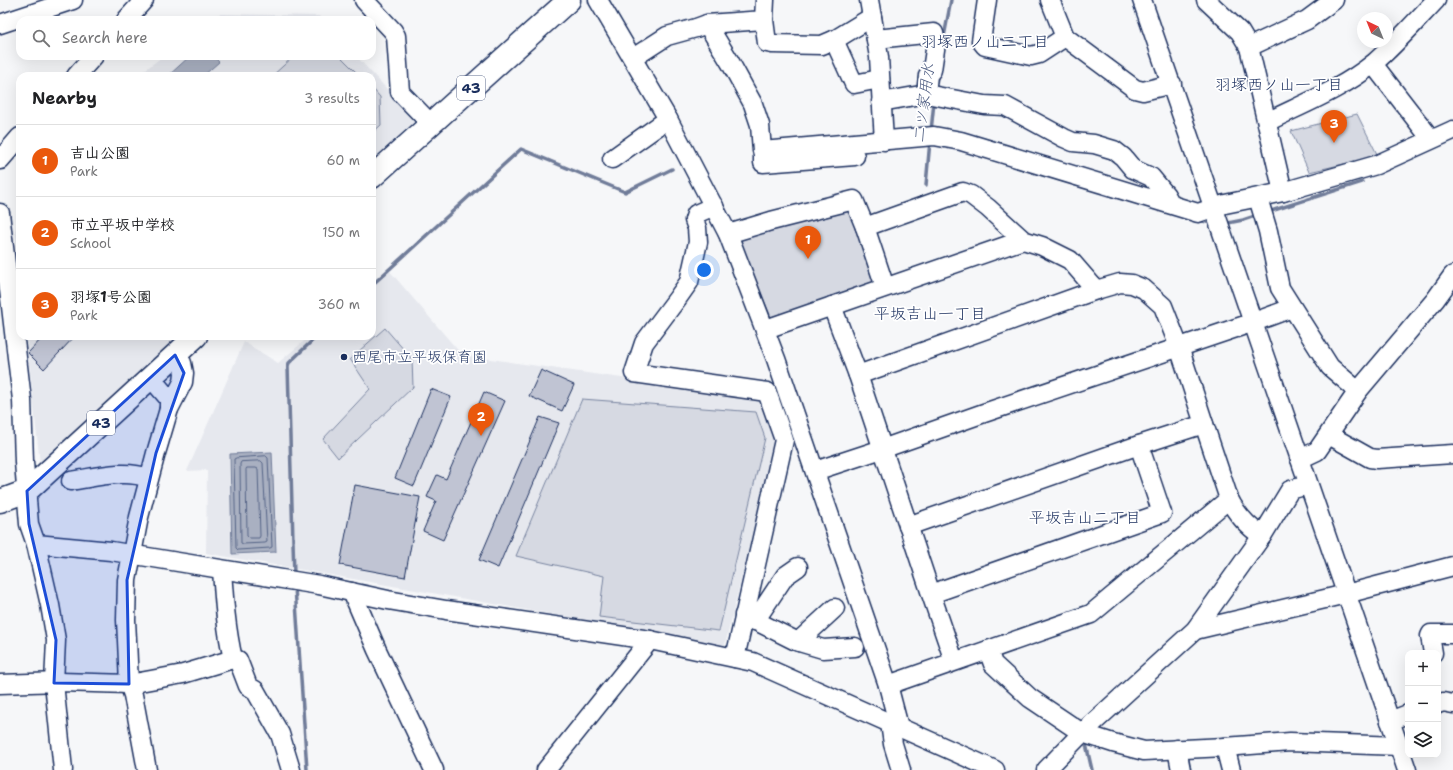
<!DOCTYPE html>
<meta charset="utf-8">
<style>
:root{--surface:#fff;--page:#f6f6f6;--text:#202124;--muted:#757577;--line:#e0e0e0;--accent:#ea580c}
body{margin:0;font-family:"Shantell Sans","Klee One",sans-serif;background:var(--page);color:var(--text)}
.controls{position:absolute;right:12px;bottom:12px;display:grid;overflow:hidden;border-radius:8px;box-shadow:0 4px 16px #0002}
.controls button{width:36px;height:36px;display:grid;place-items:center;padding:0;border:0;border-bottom:1px solid var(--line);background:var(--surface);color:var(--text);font:20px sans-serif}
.compass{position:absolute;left:1357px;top:12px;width:36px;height:36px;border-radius:50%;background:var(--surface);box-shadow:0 4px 16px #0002;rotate:317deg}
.you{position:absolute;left:704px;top:270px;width:14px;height:14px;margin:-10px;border:3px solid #fff;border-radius:50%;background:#1a73e8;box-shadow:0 0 0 6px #1a73e833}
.badge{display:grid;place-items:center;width:26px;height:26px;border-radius:50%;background:var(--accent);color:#fff;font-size:13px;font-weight:700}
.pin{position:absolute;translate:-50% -33px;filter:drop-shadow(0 1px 2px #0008)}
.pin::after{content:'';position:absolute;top:21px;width:14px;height:12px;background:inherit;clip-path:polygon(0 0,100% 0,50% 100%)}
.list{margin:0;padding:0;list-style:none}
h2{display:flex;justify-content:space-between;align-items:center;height:52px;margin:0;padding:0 16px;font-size:17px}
h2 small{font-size:13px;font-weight:400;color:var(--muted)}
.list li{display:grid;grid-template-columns:26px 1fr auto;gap:12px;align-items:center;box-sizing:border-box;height:72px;padding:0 16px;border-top:1px solid var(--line)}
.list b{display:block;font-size:15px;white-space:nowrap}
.list p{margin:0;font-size:13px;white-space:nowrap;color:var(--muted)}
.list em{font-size:13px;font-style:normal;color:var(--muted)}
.icon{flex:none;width:22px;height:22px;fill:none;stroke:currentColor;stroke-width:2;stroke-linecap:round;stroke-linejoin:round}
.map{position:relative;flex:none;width:1453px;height:770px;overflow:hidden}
.search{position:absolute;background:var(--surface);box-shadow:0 4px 16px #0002;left:16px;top:16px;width:360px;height:44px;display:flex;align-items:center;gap:10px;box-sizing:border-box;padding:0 14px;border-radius:12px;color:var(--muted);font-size:15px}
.panel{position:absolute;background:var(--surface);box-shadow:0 4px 16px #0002;left:16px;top:72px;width:360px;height:268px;border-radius:12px}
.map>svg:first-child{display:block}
.built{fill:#e6e8ee}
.green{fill:#d6d9e2;stroke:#7884a0}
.water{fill:#a9b0c1;stroke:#707c99}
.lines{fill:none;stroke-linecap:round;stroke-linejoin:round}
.shore{stroke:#546386;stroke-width:1}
.stream{stroke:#707c99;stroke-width:3.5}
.building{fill:#c0c4d3;stroke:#1b2f5e}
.minor-casing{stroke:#1b2f5e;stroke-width:21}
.major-casing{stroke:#1b2f5e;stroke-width:25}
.minor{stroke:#fff;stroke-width:18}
.major{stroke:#fff;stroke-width:22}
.marked{fill:#1d4ed8;fill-opacity:0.2;stroke:#1d4ed8;stroke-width:3;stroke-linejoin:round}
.poi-dot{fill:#1b2f5e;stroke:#fff;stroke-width:1.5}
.labels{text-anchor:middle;stroke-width:3.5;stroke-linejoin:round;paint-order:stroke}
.shield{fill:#fff;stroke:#5f6d8e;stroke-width:1}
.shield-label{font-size:14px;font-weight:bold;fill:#1b2f5e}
.poi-label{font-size:15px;fill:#1b2f5e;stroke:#fff;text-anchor:start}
.neighbourhood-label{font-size:16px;fill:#1b2f5e;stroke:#fff}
.water-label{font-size:16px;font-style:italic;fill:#4d5c81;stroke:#fff}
</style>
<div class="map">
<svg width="1453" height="770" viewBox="0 0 1453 770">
<rect width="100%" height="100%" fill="#f6f7f9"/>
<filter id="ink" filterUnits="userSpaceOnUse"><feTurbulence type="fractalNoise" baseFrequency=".025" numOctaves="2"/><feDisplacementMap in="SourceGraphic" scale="8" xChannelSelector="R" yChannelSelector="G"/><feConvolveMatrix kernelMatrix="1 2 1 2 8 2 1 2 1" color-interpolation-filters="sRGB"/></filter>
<g filter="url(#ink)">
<g class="built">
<polygon points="219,14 319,16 322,20 211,20"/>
<polygon points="163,56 356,56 416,120 372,160 372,76 142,76 141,73"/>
<polygon points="20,215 20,276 15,231"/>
<polygon points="388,269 462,355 761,398 776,438 725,645 206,553 207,470 187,471 244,342 278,363 310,336 372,336 372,282"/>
<polygon points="26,336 180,336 40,464"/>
</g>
<g class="green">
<polygon points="294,56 340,56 360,76 272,76"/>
<polygon points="372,88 380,97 381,125 372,133"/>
<polygon points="1357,114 1378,156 1309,172 1291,131"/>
<polygon points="848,206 877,280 874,286 775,320 771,317 738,238"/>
<polygon points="385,328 412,359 413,387 338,458 323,439 370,389 350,359"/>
<polygon points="582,399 756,412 765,438 719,631 599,617 604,576 516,556"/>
</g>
<g class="water">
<polygon points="190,56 213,56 219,62 203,76 168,76"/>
<polygon points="272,452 276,552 232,554 230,454"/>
</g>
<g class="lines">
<g class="shore">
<polygon points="266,456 268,458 272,547 270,548 238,550 236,548 234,459 236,458"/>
<polygon points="261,461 263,463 267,542 265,543 243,544 241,543 240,464 241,462"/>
<polygon points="247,468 256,468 258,469 260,536 259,538 249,538 247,536 246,470"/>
</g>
<g class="stream">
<polyline points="943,42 951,0"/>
<polyline points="935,88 938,74"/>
<polyline points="931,131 934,102"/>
<polyline points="926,185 930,141"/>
<polyline points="1268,212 1362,182"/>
<polyline points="1200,220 1213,224"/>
<polyline points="1223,224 1243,220 1258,215"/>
<polyline points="372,285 521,149 625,192 672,169"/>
<polyline points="294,576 288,366 289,363 317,336"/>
<polyline points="295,587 307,770"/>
<polyline points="1086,744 1092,770"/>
</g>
</g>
<g class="building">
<polygon points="44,336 75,336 44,369 28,353"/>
<polygon points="541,370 574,385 562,411 529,396"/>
<polygon points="431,389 451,397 414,486 395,478"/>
<polygon points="484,392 505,401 443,540 423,531 436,501 427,497 437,475 446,479"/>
<polygon points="540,417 559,423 498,568 479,560"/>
<polygon points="355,485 420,497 405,577 340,565"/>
</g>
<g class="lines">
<defs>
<g id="minor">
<polyline points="364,0 393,31 396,36 400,92 431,124"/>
<polyline points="598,0 668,119 728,234 776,359 888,685 899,727"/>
<polyline points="869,0 879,57 884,141"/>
<polyline points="987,0 981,41 985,46 1031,56 1039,54 1065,37"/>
<polyline points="1050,0 1065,37 1135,89 1143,91 1172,84"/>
<polyline points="1142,0 1407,770"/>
<polyline points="1206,0 1240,32 1249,47 1283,192"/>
<polyline points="126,20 144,0"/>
<polyline points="764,20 767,43 772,44 822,45 836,39 872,17"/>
<polyline points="0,24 73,0"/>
<polyline points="707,24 730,62 753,104 760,125 762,151 934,136 961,141 1198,213 1225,204 1283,192 1376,165 1453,130"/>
<polyline points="876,39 934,33 936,43 932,70 928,75 926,94 881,102"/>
<polyline points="834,40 854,84 880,79"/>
<polyline points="1249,47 1307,20 1334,0"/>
<polyline points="633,58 667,36 696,28 707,24 764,20 765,0"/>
<polyline points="1373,64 1431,139"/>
<polyline points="76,76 94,56"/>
<polyline points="926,94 984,105 1005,106 1064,138 1073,142 1094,144 1114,150 1123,157 1133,169 1151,177 1166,195 1171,204"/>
<path d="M1267,122C1303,104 1342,89 1374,63C1396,44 1416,21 1436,0"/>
<polyline points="763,156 763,163 855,156"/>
<polyline points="612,159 668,119"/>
<polyline points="0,160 20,137"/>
<polyline points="1258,198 1268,231 1280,288 1330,367 1358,391"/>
<polyline points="714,206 696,214 694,220 697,228 698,242 689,282 677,299 644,343 634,373 767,392 784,440 735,658"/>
<polyline points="0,213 22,400 24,462 29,524 36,544 50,605 56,640 54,683 63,770"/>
<polyline points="865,227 963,192 971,195 988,208 1023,240 1042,246 1070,260 1096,290"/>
<polyline points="728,234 771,221 854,200 865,227 885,287"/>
<polyline points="832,306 858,375 931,594 1162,513 1139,445"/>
<polyline points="766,329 1023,240"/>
<polyline points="858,375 1096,290 1120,283 1132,284 1144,289 1163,306 1179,347 1204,424 1139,445 908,526"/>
<polyline points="151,378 169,399 169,409"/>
<polyline points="1329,435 1370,458 1377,459 1453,454"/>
<polyline points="1300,459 1317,451 1358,391 1435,300 1453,275"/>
<polyline points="815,471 882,449 984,413 1254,322 1292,308"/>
<path d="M71,481C97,477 124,469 149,478"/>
<path d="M1229,499C1237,515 1247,526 1262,536"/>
<polyline points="36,544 111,551 319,585 388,600 446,610 650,640 753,662 995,770"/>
<path d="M222,570C224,600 226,629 233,659"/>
<polyline points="352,592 377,650 434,770"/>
<polyline points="931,594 954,661"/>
<polyline points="744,615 796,641 823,649 855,647"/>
<polyline points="755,621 785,576 798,567"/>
<polyline points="1195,630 1346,594 1453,566"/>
<polyline points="798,642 835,608"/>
<polyline points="988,650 993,664 1030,698 1082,733 1113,743 1144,751 1225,747 1231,770"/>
<polyline points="1433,653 1430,636 1431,634 1453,634"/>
<polyline points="0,684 60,682 129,684 183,674 233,659 238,660 248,686 255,690 280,734 291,770"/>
<polyline points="888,685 1091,614 1229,499 1204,424"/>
<polyline points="1438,704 1443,702 1453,704"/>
<polyline points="1390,721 1408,714"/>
<polyline points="890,723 893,744 901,770"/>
<polyline points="1225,747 1290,742 1399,746"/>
<polyline points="1177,749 1181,770"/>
<polyline points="147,770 133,695 129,684 127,640 126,620 127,580 139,517 156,453 169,409 183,382 184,373 182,363 175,355"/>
<polyline points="546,770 650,640"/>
<polyline points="1046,770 1082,733 1195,630 1262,536 1290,490 1308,485"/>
</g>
<g id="major">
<polyline points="372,177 569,0"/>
<polyline points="0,501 27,491 196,336"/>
</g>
</defs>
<use href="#minor" class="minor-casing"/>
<use href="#major" class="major-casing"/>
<use href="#minor" class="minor"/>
<use href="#major" class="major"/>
</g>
</g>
<path class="marked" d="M175,355L184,373L156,453L127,580L129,684L54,683L56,640L29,524L27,491Z"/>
<circle class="poi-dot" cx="344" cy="357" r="4"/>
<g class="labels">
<g class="shield">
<rect x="457" y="76" width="28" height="24" rx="3"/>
<rect x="87" y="411" width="28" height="24" rx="3"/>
</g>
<g class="shield-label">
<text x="471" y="93">43</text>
<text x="101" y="428">43</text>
</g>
<g class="poi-label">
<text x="352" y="362">西尾市立平坂保育園</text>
</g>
<g class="neighbourhood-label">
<text x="985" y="47">羽塚西ノ山二丁目</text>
<text x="1279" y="90">羽塚西ノ山一丁目</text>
<text x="930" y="319">平坂吉山一丁目</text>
<text x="1085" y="523">平坂吉山二丁目</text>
</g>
<g class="water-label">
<text transform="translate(923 103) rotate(-83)" y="6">二ツ家用水</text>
</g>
</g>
</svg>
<div class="controls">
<button>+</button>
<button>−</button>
<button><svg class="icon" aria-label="layers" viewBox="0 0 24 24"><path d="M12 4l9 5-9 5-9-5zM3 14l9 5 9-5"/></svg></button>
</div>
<svg class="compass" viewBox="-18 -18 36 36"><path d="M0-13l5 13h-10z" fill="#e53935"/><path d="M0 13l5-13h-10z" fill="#757577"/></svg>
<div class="you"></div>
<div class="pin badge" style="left:808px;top:259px">1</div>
<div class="pin badge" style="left:481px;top:436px">2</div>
<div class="pin badge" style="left:1334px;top:143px">3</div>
<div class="search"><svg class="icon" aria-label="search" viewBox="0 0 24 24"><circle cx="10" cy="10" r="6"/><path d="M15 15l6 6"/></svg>Search here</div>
<section class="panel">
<h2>Nearby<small>3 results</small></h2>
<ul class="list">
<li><span class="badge">1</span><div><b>吉山公園</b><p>Park</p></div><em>60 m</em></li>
<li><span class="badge">2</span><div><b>市立平坂中学校</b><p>School</p></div><em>150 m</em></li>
<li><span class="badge">3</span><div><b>羽塚1号公園</b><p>Park</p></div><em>360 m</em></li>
</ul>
</section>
</div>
